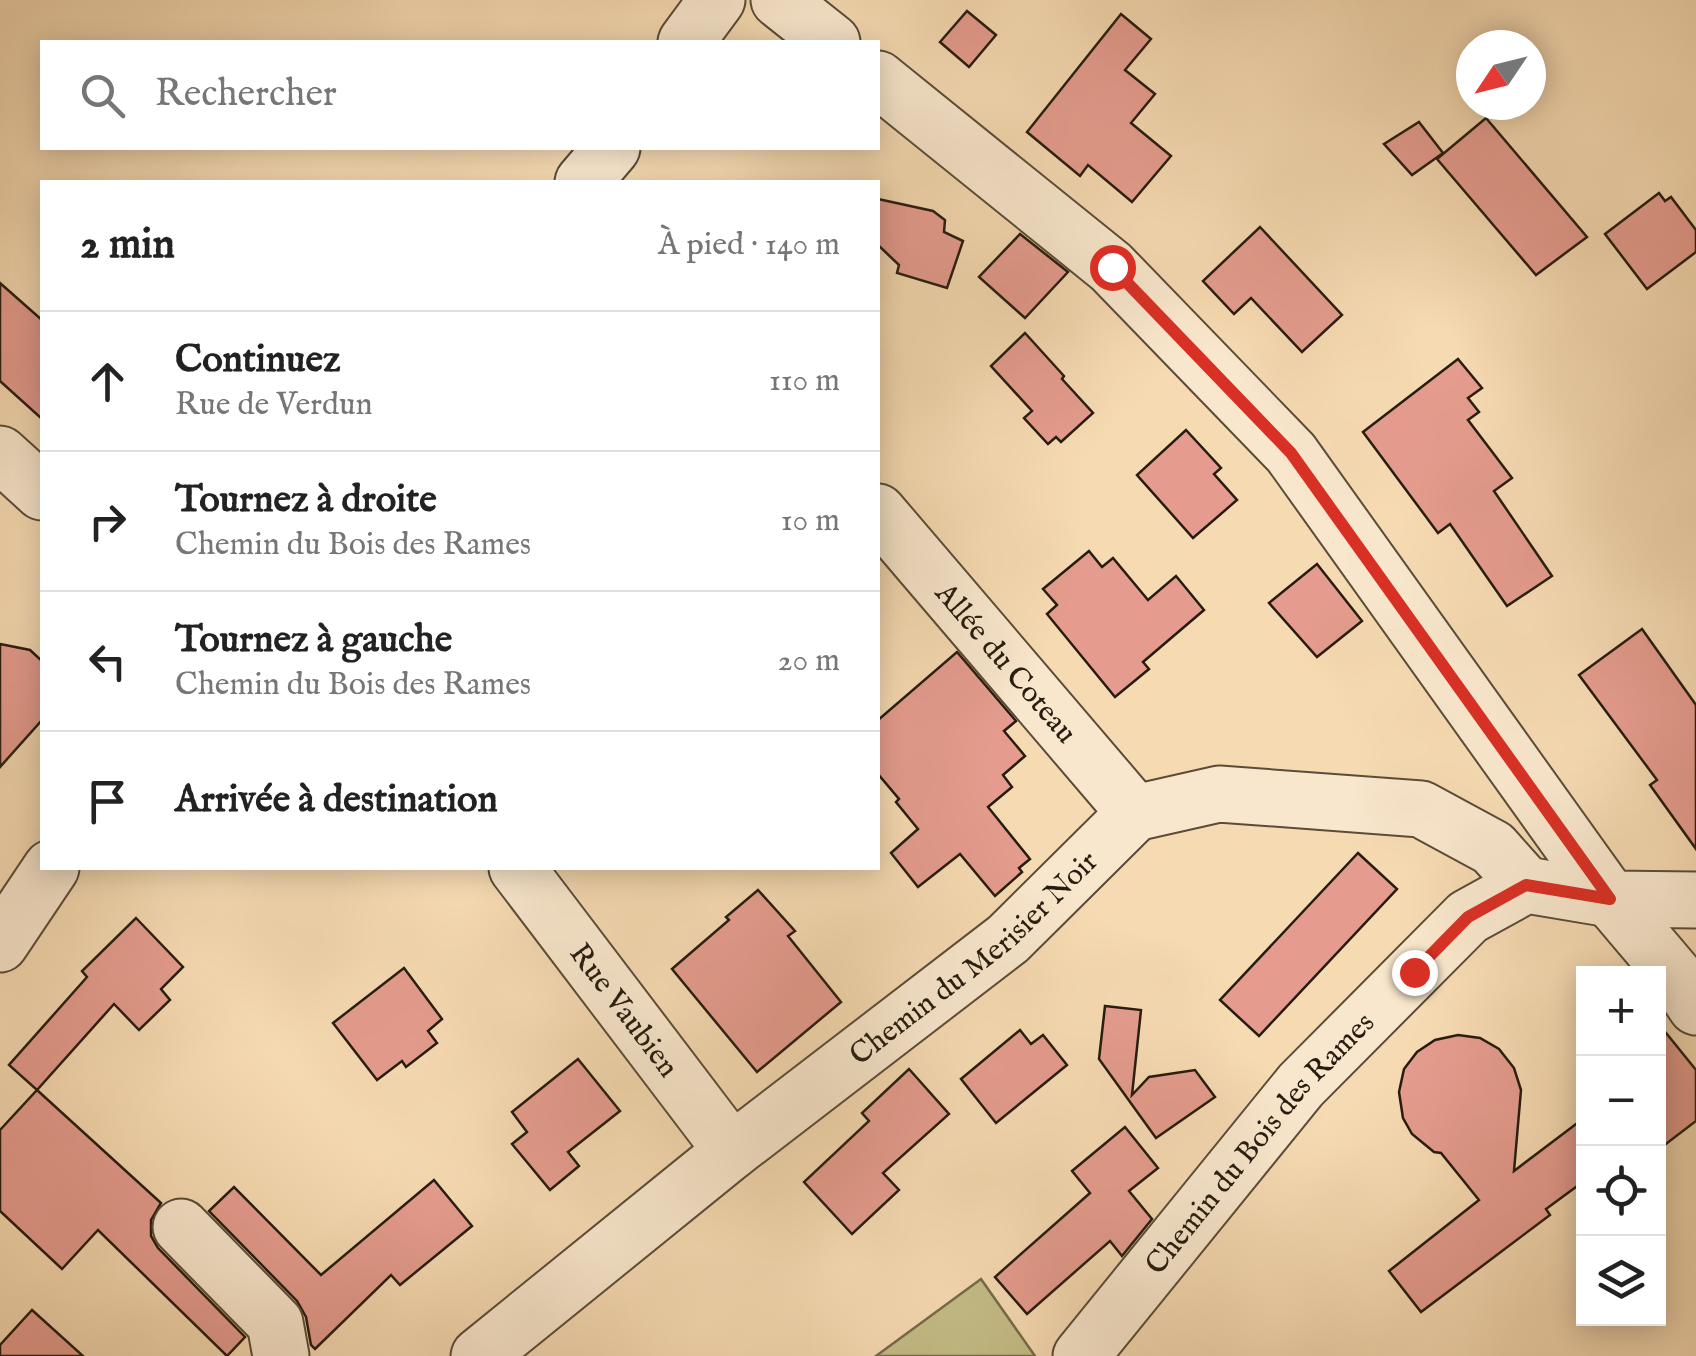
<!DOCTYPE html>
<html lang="fr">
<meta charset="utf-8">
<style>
:root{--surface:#fff;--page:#f6f6f6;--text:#222;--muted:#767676;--line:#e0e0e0}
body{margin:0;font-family:"IM FELL English",serif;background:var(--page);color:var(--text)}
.controls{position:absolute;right:30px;bottom:30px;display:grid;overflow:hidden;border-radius:0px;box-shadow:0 5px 25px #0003}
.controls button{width:90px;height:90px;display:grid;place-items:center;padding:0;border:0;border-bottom:2px solid var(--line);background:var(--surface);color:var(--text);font:50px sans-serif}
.compass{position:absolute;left:1456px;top:30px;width:90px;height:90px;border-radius:50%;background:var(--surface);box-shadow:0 5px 25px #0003;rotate:235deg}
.stop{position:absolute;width:30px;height:30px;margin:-22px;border:8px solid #d93025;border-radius:50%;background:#fff}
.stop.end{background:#d93025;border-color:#fff;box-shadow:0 2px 10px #0008}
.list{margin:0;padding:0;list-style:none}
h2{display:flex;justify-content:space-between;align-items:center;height:130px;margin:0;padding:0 40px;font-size:42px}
h2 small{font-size:32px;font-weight:400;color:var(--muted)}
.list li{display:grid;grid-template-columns:65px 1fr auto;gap:30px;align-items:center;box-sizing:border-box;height:140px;padding:0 40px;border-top:2px solid var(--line)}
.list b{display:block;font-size:38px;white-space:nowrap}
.list p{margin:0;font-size:32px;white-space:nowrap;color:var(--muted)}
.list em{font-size:32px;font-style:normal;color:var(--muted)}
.icon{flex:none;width:55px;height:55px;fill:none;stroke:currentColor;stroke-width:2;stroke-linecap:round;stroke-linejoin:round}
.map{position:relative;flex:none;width:1696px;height:1356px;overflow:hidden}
.search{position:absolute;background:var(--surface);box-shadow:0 5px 25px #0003;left:40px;top:40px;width:840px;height:110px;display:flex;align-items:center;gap:25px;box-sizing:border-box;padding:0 35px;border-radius:0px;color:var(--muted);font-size:38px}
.panel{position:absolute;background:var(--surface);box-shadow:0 5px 25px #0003;left:40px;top:180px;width:840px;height:690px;border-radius:0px}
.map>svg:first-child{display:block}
.green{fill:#c4bd87;stroke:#756c4b;stroke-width:2.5}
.building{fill:#e59c8e;stroke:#261c0f;stroke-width:2.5}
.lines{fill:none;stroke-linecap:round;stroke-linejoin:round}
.minor-casing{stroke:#5a4c38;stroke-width:59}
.minor{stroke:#f9e7cd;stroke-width:55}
.route{stroke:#d93025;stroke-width:12}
.labels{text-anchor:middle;stroke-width:9;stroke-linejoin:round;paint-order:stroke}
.street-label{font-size:30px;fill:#261c0f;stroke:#f9e7cd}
</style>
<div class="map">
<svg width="1696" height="1356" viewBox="0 0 1696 1356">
<rect width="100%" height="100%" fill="#f6dab2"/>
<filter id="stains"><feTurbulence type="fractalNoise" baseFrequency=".002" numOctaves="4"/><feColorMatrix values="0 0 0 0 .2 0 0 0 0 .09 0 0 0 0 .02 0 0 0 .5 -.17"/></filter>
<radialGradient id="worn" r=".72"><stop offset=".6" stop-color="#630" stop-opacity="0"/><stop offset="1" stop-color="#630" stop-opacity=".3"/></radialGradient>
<polygon class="green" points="981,1279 1035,1356 876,1356"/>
<g class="building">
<polygon points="967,11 996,35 969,67 940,42"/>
<polygon points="1121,14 1151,39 1125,70 1155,94 1131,123 1171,156 1132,202 1088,165 1080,176 1027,132"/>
<polygon points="1486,118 1587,237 1536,275 1437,159"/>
<polygon points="1419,122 1443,153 1412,175 1384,144"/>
<polygon points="1659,193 1665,201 1671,197 1696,230 1696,252 1647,289 1605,234"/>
<polygon points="878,199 933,211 945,220 944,232 963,241 947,288 897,273 899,265 878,245"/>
<polygon points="1260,227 1342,315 1302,352 1251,298 1234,314 1203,281"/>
<polygon points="1020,234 1068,272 1025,318 979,277"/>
<polygon points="0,283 42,320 42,419 0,381"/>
<polygon points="1025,333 1064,376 1062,379 1093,413 1061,442 1056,437 1048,444 1024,418 1032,411 991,366"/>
<polygon points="1458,359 1482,388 1468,398 1479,412 1468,420 1512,478 1494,491 1552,576 1507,606 1450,524 1438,533 1363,432"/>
<polygon points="1186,430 1221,468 1214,474 1237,500 1193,538 1137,475"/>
<polygon points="1089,551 1102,567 1113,558 1148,600 1176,576 1204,610 1143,662 1149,669 1115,697 1047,614 1057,605 1043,589"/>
<polygon points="1317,564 1362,621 1317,657 1269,603"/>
<polygon points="1642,629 1696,705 1696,849 1650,785 1657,780 1579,675"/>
<polygon points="0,644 30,650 42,661 42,720 0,767"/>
<polygon points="957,652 1016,721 1004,731 1025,756 1003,775 1012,787 988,807 1030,859 1019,868 1022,872 995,896 960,854 918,887 891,853 918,829 896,802 899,799 878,774 878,720"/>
<polygon points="1358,853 1397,889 1259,1036 1220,1000"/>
<polygon points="758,890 795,931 788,936 841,1002 757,1072 672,969 729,920 726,917"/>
<polygon points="136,918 183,967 161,989 170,1000 139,1030 114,1004 37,1090 9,1065 87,977 82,971"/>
<polygon points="404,968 442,1019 428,1031 437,1043 406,1067 402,1061 377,1080 333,1023"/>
<polygon points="1105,1006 1141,1010 1132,1095 1149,1077 1195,1070 1215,1097 1156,1138 1099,1059"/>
<polygon points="1658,1023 1696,1070 1696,1121 1658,1150"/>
<polygon points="1020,1030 1031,1044 1043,1035 1067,1065 996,1123 961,1079"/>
<polygon points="1458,1035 1480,1038 1499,1049 1514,1068 1521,1090 1514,1171 1584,1118 1584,1181 1546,1209 1550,1215 1421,1312 1389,1271 1479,1200 1441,1153 1434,1152 1412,1134 1403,1118 1399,1092 1404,1069 1417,1052 1435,1040"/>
<polygon points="578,1059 620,1111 568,1152 579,1166 550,1190 512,1144 527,1132 512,1112"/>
<polygon points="909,1069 949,1114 883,1173 899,1190 852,1234 804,1182 869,1121 862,1113"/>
<polygon points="37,1090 161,1203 151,1220 151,1236 158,1248 245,1337 227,1356 98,1230 62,1269 0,1211 0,1130"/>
<polygon points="1125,1127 1158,1168 1129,1191 1152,1219 1122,1256 1110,1241 1027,1314 995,1277 1090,1193 1072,1171"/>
<polygon points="434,1180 472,1226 400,1285 391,1275 315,1349 311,1345 306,1317 297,1301 209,1211 234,1187 321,1275"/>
<polygon points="32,1310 83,1356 0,1356 0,1345"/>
</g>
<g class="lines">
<defs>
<g id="minor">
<polyline points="779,0 832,42"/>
<polyline points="686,42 717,0"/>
<polyline points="878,79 1111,267 1291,453 1610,899 1676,977 1696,1007"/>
<polyline points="583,182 612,148"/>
<polyline points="0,454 42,492"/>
<path id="s1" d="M878,512L1135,813"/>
<path id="s2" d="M517,868L732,1151"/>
<polyline points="0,944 51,868"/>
<polyline points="181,1227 275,1323 281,1356"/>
<path id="s3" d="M479,1356L732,1151L1008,939L1135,813L1219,794L1421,809L1493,848L1526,885"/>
<path id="s4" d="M1081,1356L1301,1085L1468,917L1526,885L1610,899L1696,900"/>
</g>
</defs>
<use href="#minor" class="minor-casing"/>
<use href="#minor" class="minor"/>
</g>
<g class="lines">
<polyline class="route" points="1112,267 1291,453 1610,899 1526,885 1468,917 1414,972"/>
</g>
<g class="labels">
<g class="street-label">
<text dy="10" stroke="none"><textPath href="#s1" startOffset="198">Allée du Coteau</textPath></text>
<text dy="10" stroke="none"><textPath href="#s3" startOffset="635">Chemin du Merisier Noir</textPath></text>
<text dy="10" stroke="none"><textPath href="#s2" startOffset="178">Rue Vaubien</textPath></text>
<text dy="10" stroke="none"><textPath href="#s4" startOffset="278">Chemin du Bois des Rames</textPath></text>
</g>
</g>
<rect width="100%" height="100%" filter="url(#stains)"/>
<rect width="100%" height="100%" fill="url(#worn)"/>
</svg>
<div class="controls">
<button>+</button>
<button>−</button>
<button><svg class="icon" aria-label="locate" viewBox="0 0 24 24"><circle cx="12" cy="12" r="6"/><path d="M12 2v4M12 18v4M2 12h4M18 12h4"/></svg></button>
<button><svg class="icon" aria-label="layers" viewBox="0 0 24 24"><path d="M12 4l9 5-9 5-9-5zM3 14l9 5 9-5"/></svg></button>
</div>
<svg class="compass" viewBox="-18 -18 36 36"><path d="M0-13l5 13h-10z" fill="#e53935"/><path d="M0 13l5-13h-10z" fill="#767676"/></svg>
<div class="stop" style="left:1112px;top:267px"></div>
<div class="stop end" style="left:1414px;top:972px"></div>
<div class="search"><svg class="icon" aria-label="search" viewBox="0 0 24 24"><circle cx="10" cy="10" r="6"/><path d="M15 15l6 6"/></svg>Rechercher</div>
<section class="panel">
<h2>2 min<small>À pied · 140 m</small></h2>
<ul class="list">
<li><svg class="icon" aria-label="ahead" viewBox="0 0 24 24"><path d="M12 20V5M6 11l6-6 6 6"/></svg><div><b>Continuez</b><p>Rue de Verdun</p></div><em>110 m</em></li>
<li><svg class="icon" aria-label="right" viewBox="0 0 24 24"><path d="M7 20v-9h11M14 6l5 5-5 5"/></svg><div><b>Tournez à droite</b><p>Chemin du Bois des Rames</p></div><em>10 m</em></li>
<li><svg class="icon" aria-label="left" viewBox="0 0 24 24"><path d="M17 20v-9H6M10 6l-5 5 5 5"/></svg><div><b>Tournez à gauche</b><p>Chemin du Bois des Rames</p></div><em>20 m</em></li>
<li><svg class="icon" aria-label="arrive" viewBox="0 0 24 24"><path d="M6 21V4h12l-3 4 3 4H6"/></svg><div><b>Arrivée à destination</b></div></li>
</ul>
</section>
</div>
